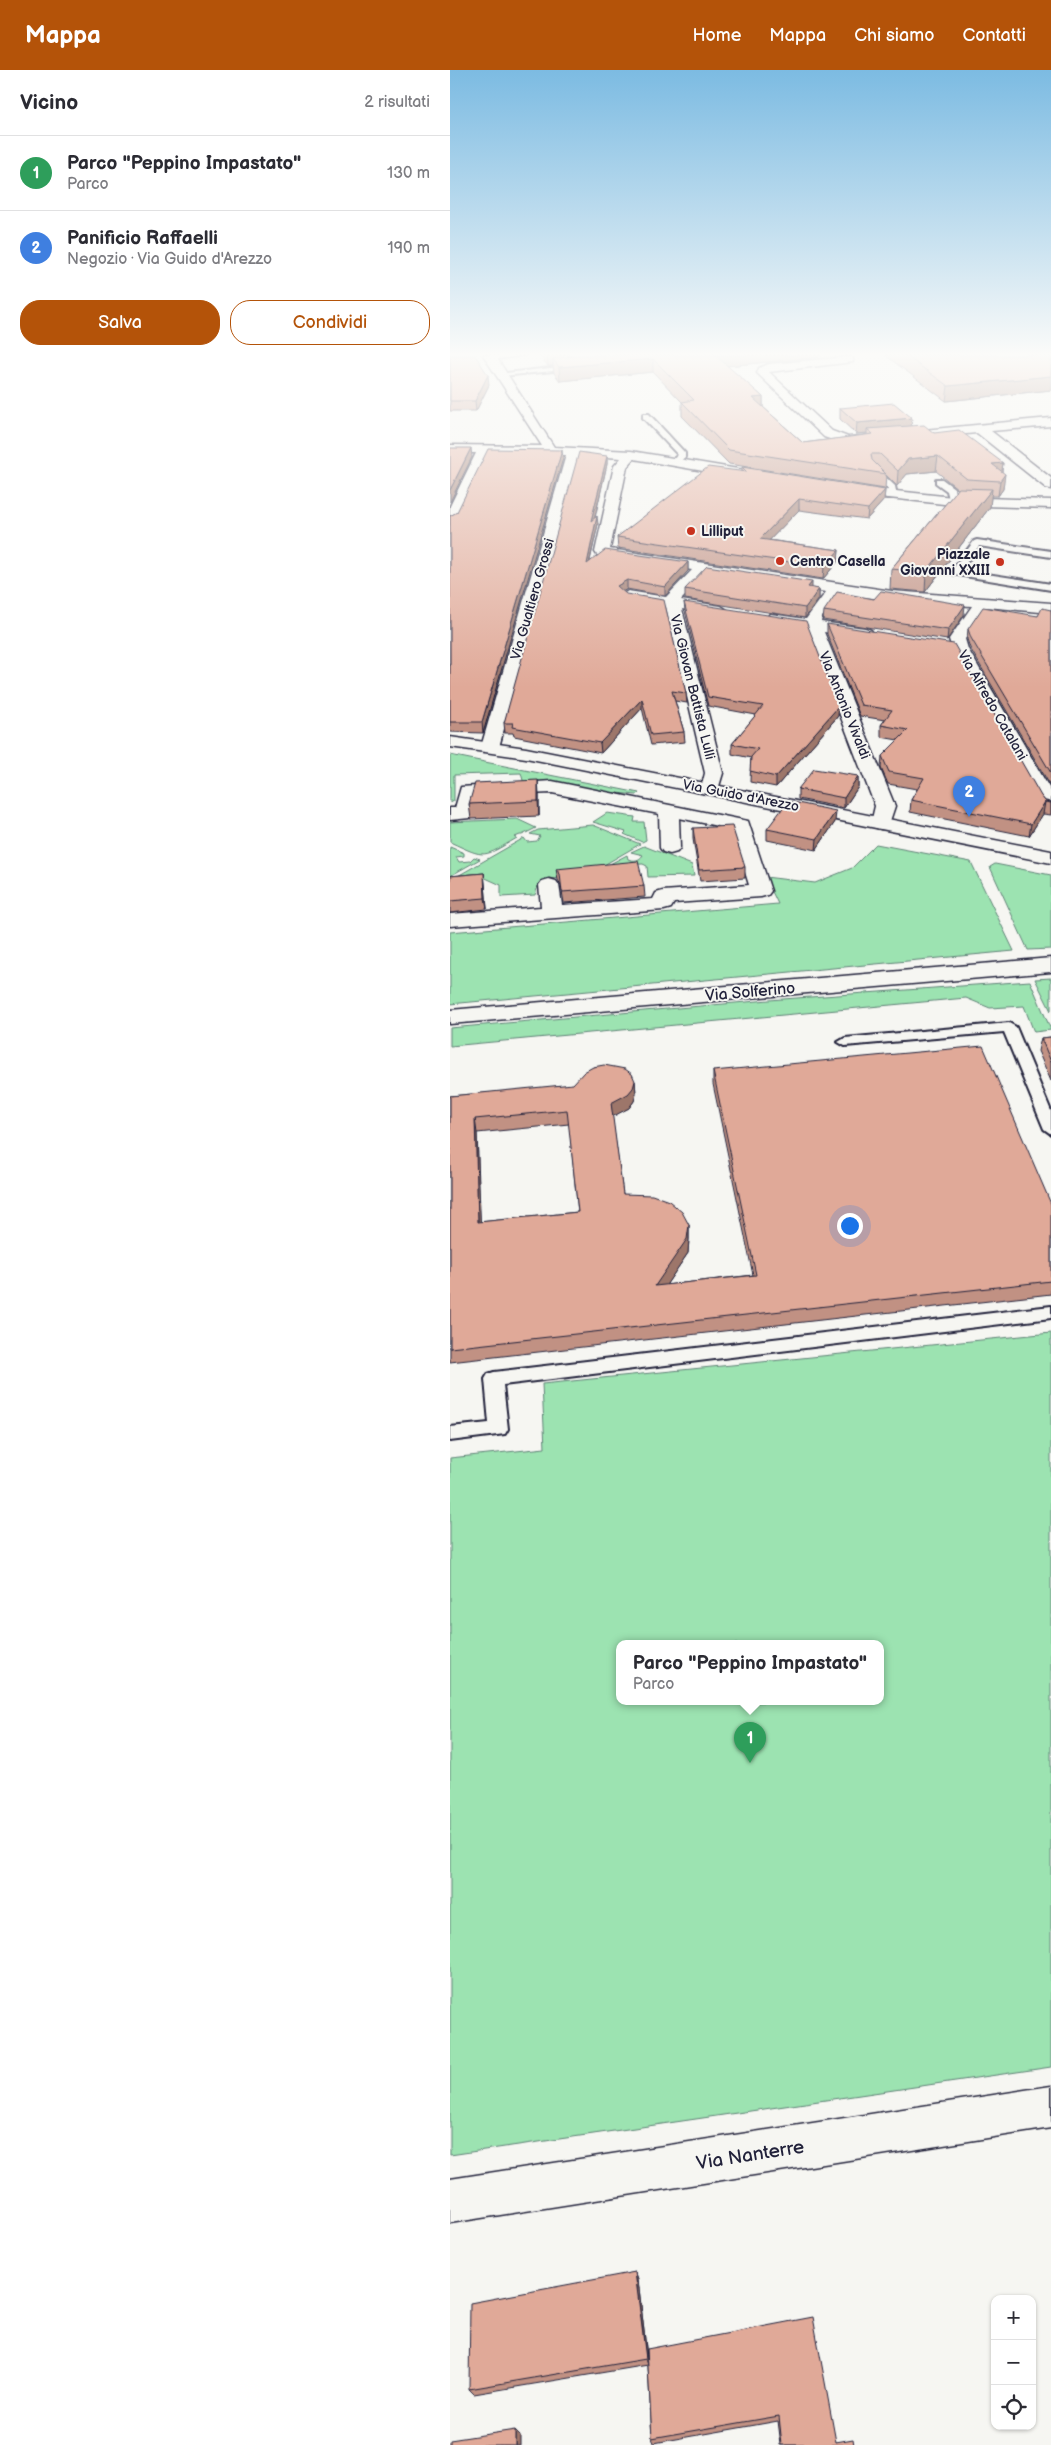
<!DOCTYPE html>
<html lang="it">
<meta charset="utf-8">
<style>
:root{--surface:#fff;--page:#f7f7f7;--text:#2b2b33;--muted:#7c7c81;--line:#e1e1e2;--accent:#b45309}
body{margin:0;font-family:"Balsamiq Sans",sans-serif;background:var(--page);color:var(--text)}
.controls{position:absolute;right:15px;bottom:15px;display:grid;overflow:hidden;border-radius:10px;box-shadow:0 1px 4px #0004}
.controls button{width:45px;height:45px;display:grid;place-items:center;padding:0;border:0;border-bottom:1px solid var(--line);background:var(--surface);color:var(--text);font:25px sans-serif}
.you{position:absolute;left:399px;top:1155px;width:18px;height:18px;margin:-12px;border:4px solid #fff;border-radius:50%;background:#1a73e8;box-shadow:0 0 0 8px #1a73e833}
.badge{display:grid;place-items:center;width:32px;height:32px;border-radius:50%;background:var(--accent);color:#fff;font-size:16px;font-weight:700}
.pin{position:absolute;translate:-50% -41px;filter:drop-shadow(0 1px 2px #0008)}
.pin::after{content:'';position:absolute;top:26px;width:18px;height:15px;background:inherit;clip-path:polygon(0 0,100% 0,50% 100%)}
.popup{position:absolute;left:166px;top:1570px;width:268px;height:65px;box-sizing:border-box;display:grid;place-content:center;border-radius:10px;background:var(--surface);filter:drop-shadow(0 1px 4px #0005);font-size:16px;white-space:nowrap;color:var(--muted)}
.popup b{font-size:19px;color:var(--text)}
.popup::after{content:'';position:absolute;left:50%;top:100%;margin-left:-10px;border:10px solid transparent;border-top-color:var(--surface)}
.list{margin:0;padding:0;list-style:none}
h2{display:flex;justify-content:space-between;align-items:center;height:65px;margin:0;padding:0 20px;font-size:21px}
h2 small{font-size:16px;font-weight:400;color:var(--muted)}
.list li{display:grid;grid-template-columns:32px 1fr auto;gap:15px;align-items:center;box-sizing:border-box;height:75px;padding:0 20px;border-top:1px solid var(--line)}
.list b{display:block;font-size:19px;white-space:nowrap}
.list p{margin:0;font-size:16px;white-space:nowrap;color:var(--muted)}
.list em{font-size:16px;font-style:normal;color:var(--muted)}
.actions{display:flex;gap:10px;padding:15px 20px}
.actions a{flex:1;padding:11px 0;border:1px solid var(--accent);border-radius:20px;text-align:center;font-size:18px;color:var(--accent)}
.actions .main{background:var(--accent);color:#fff}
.icon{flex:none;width:28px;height:28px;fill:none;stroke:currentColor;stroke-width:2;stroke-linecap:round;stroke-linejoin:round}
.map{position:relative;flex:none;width:601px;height:2375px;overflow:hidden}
header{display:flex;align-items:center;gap:30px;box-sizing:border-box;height:70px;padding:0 25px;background:var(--accent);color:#fff}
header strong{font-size:24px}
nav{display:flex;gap:28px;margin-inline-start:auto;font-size:18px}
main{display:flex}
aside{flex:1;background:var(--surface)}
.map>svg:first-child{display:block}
.green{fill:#9ce3b1;stroke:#5f8276;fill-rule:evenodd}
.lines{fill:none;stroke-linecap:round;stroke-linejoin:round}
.service-casing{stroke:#22223b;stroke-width:4}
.minor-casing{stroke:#22223b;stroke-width:3}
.tertiary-casing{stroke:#22223b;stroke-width:3}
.secondary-casing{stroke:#22223b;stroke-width:3}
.service{fill:#f6f6f2;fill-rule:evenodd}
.minor{fill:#f6f6f2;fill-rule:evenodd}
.tertiary{fill:#f6f6f2;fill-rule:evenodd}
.secondary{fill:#f6f6f2;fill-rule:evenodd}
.wall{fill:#c19183;stroke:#22223b;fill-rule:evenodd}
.shaded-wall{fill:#9d766a;stroke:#22223b}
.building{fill:#e0a998;stroke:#22223b;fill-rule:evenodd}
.poi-dot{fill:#c8321e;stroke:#f6f6f2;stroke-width:2}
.labels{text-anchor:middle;stroke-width:4;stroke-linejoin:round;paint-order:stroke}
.far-poi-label{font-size:14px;font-weight:bold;fill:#22223b;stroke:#f6f6f2;text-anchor:start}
.far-street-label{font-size:14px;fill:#22223b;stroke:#f6f6f2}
.street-label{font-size:16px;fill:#22223b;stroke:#f6f6f2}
.near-street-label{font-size:19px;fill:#22223b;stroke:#f6f6f2}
</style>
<header>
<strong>Mappa</strong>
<nav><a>Home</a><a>Mappa</a><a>Chi siamo</a><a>Contatti</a></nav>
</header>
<main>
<aside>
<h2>Vicino<small>2 risultati</small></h2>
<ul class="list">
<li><span class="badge" style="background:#2e9e5b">1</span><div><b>Parco &quot;Peppino Impastato&quot;</b><p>Parco</p></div><em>130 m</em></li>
<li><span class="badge" style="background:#3f7fe0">2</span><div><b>Panificio Raffaelli</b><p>Negozio · Via Guido d'Arezzo</p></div><em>190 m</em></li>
</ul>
<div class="actions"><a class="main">Salva</a><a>Condividi</a></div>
</aside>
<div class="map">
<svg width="601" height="2375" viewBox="0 0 601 2375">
<rect width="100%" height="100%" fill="#f6f6f2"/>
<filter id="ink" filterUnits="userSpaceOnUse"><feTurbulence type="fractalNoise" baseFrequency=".02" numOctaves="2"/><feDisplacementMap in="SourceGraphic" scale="10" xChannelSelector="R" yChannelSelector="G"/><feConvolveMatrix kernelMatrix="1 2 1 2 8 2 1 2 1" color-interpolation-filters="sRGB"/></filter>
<g filter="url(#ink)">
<g class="green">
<polygon points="0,685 189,723 187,725 74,714 71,703 4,705 4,731 0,733"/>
<polygon points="157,743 185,747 184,752 194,752 196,770 192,772 174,764 176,762 143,752"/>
<path d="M67,749L86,758L72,765H70L65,767L67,768C32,788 37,789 0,772V752Z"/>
<polygon points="143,755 190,774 135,806 100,809 89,813 85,825 51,827 51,815 29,805 6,807 74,768 77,772 87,771 90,766 80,764 88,760"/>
<polygon points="426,774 521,792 564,881 0,934 0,862 328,834 315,807 365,813 402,798"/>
<path d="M194,776L242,795L244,806L198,807L197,796L193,794L158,795L177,785L178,789C184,791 189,791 193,785L181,782Z"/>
<polygon points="0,777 14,783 14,786 6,787 9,792 20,791 24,787 30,789 0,806"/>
<polygon points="545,794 601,805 601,879 578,880 540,797"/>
<polygon points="601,908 601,941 585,909"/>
<polygon points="580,911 601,960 584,962 574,936 540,938 516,928 0,976 0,958 319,930"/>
<path d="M601,1263V1997L0,2085V1388L95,1378L92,1314ZM170,1574H430V1632H170Z"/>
</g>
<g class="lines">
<defs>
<g id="service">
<polygon points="75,285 40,290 37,288 51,285"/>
<polygon points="110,285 116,285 124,299 51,306 48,304 118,296"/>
<polygon points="193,344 199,344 235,383 235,387 228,393 221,391 228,385 193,348"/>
<polygon points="422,400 428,400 445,416 446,421 442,428 436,428 438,419 422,404"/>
<polygon points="486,409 492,409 504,418 506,433 500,433 497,421 486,413"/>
<polygon points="527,470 601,481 601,487 529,476 511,500 601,514 601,520 502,504 502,500 524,471"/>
<polygon points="559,953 566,957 601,1041 601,1064 594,1059 554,962 395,976 388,972 395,968"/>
<polygon points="601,1236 601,1248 53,1315 58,1359 55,1364 0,1371 0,1357 39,1353 35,1309 38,1304 44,1302"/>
</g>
<g id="minor">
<polygon points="33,285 45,285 104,377 181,381 294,400 301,404 294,408 184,389 177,397 160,479 442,521 601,533 601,543 537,537 515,569 518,579 601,721 601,743 594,741 591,737 502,579 499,569 522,536 462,533 391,524 372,547 371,552 415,558 421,560 423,563 421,566 415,568 374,562 445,736 438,757 431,759 424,757 421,753 425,736 357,559 321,554 313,549 321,544 356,549 376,522 257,503 231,530 271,536 279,541 271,546 232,539 273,703 267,723 253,723 251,719 255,703 216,537 178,531 170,526 178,521 216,527 242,500 147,485 145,482 164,396 171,388 129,385 49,677 46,681 34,681 31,677 116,385 39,384 7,450 0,454 0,436 26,383 0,383 0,375 92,376"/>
<polygon points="399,287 403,288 403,292 319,302 382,361 398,367 423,365 429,369 427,372 397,375 374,367 307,303 309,298 319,294"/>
<polygon points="601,348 601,356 541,361 601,408 601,419 596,418 527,363 473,368 467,364 473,360"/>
<polygon points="398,416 503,427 601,430 601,438 503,435 393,423 391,420 393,417"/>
<polygon points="102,711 298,751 321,821 318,825 311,827 224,833 221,838 214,840 0,856 0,844 91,837 89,815 92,811 99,809 106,811 109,815 112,835 203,829 206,823 213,821 299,815 282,759 229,748 230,778 227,782 220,784 213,782 210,778 209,744 102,723 26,726 20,748 0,750 0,738 5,738 11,717"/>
<polygon points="601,2016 601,2058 0,2153 0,2109"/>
</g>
<polygon id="tertiary" points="0,667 76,678 601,781 601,793 76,688 0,677"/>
<polygon id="secondary" points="601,888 601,902 0,954 0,940"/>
</defs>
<use href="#service" class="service-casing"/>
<use href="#minor" class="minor-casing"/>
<use href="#tertiary" class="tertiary-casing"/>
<use href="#secondary" class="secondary-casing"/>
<use href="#service" class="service"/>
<use href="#minor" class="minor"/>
<use href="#tertiary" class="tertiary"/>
<use href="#secondary" class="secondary"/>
</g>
<g class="wall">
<polygon points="0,285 39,315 26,341 0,341"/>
<polygon points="89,285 114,285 114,288 119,287 118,285 371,285 370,287 277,296 313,327 313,337 353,373 417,365 417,363 406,364 390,349 390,338 461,356 484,363 553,393 552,401 553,419 548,426 541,426 540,437 475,522 440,519 441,499 508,419 486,401 457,404 447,416 436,405 435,419 279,394 232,346 232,332 203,302 110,311 104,303 103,296 98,296"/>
<polygon points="435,285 601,285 601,320 496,331"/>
<polygon points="157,386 157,394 145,448 148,454 140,491 238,492 238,501 215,526 177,519 173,522 236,623 237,633 225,631 234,662 235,672 201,675 192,638 151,683 64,666 63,663 55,663 54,653"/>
<polygon points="113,388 33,663 0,662 0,446"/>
<polygon points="292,397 435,420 434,430 417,449 349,440 319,470 389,480 388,491 373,509 168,478 167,467 292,401"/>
<polygon points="362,518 369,519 369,529 355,548 235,529 235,519"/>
<polygon points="234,532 389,636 388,646 326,717 300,712 301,688 282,684 282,674 306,645 258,636 235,541"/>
<polygon points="601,540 601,717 520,578 517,569 518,559 588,546"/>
<polygon points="374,541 514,545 497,570 373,550"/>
<polygon points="377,554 591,726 595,731 601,732 601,745 593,744 579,766 460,742 461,730 467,719 438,714 431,698 432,686 448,670 431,667 431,655 435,650 410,646 377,564"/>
<polygon points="408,706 408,717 394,738 348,729 348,719"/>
<polygon points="89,725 89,746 21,749 19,734"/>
<polygon points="385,752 366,780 317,770 317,759"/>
<polygon points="243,758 295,797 295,808 250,811 243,769"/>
<polygon points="106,799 194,816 195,827 114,833 111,815 108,810"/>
<polygon points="34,803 35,814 37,839 0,843 0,806"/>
<polygon points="601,967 601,1011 588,981 591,968"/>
<path d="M263,1001L601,1134V1224L0,1292V1026L185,1011L186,1024L184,1031L179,1038L162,1046L173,1124L239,1155V1169L238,1183L216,1215L303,1205L263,1014ZM119,1054L128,1142L30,1152L27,1063Z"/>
<polygon points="185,2202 188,2210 198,2295 24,2324 19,2319"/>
<polygon points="197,2279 386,2372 404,2375 331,2375 328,2351 204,2373 202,2368"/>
</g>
<g class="shaded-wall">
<polygon points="97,285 114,285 115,294 103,289 103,296 98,296"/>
<polygon points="263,285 371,285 370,287 264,297"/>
<polygon points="203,289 203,302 110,311 109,297"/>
<polygon points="38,305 39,315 26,341 25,331"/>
<polygon points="601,306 601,320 496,331 498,316"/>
<polygon points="313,327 313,341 303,328"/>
<polygon points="462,348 461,359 417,359 417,363 406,364 407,353"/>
<polygon points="21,378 22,387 0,432 0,420"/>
<polygon points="112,380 113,388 33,663 32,652"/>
<polygon points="157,386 157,394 142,459 141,451"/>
<polygon points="488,386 486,401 457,404 447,416 448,401 458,389"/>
<polygon points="553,393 551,408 542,394"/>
<polygon points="555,404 553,419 548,426 550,411"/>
<polygon points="542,419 540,437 475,522 476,502"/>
<polygon points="435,420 434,430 417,449 418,439"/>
<polygon points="349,429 349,440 310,480 310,469"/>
<polygon points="147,446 148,454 137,503 137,494"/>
<polygon points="389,480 388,491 373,509 374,497"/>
<polygon points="238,492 238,501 215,526 215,517"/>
<polygon points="177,510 177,519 167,525 167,516"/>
<polygon points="362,512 362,522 358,517"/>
<polygon points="369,519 369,529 355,548 355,538"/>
<polygon points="515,535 514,545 497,570 498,560"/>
<polygon points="192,629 192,638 151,683 150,673"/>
<polygon points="389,636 388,646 326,717 326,707"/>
<polygon points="408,706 408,717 394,738 394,728"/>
<polygon points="88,710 89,725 89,746 88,731"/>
<polygon points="595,732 593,744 579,766 581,754"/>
<polygon points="386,741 385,752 366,780 367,769"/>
<polygon points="34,803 35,814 37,839 35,828"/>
<polygon points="185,1011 186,1024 184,1031 179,1038 162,1047 161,1033"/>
<polygon points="25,1049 27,1063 31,1166 28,1152"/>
<polygon points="239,1155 239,1169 238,1183 206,1230 205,1216"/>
<polygon points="185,2202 188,2210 198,2295 196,2289"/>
<polygon points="65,2360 70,2365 70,2375 65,2375"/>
</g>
<g class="building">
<polygon points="0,285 25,285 38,305 25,331 0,331"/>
<polygon points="124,285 265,285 313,327 303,328 353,373 423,364 417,359 474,355 484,363 509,360 553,393 542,394 555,404 550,411 517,409 488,386 458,389 448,401 430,384 421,384 422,390 436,404 279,380 232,332 244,330 203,289 109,297 103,289 125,286"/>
<polygon points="455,285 601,285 601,306 498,316"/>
<polygon points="444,333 462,348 407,353 390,338"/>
<polygon points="0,378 21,378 0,420"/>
<polygon points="38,379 112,380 32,652 0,652 0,446 7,442"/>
<polygon points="129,382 157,386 141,451 147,446 137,494 155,480 238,492 215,517 177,510 167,516 176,524 214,530 236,623 222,621 234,662 201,665 192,629 150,673 62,657 63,653 54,653"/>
<polygon points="258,397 297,402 292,397 435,420 418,439 349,429 310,469 389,480 374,497 167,467"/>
<polygon points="509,418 542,419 476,502 441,499"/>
<polygon points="257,496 362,512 358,517 369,519 355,538 235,519"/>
<polygon points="431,521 515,535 498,560 374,541 387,522 424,529"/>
<polygon points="234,532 356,551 389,636 326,707 300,701 301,687 308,679 282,674 313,636 258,627"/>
<polygon points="533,537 588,546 592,538 601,540 601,703 521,568 518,559"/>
<polygon points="377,554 504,574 591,726 595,731 601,732 601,733 595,732 581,754 461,730 474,708 439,702 432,686 458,660 431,655 442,640 411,635"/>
<polygon points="364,699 408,706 394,728 348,719"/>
<polygon points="88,710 88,731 19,734 25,713"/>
<polygon points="338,731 386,741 367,769 317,759"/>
<polygon points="282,756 295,797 249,800 243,758"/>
<polygon points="188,791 194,816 112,822 110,804 106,799"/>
<polygon points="34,803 35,828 0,831 0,806"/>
<polygon points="601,967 601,992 591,968"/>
<path d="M533,976L601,1134V1211L0,1278V1026L123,1014L134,1002L143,997L154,995L175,999L182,1004L185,1011L183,1018L178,1024L161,1033L173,1124L202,1125L219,1131L232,1142L239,1155L237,1169L205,1216L306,1205L263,1001ZM117,1040L128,1142L28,1152L25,1049Z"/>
<polygon points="185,2202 196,2289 19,2319 20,2233"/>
<polygon points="363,2247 386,2372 403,2369 404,2375 332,2375 329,2346 202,2368 197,2279"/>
<polygon points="65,2360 65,2375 0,2375 0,2370"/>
</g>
</g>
<linearGradient id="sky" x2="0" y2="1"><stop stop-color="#7cbbe2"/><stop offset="0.46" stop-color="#fbfbf9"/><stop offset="1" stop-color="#fbfbf9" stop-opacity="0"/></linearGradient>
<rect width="601" height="618" fill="url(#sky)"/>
<g class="poi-dot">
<circle cx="241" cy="461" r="5"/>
<circle cx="330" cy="491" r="5"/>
<circle cx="550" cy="492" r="5"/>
</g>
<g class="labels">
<g class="far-poi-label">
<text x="251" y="466">Lilliput</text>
<text x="540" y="489" text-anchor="end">Piazzale<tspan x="540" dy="16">Giovanni XXIII</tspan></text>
<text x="340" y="496">Centro Casella</text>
</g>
<g class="far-street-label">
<text transform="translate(82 529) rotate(-74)" y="5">Via Gualtiero Grossi</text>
<text transform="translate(243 617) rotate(76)" y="5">Via Giovan Battista Lulli</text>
<text transform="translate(395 635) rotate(68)" y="5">Via Antonio Vivaldi</text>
<text transform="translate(543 635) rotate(60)" y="5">Via Alfredo Catalani</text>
<text transform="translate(291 725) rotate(11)" y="5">Via Guido d'Arezzo</text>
</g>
<g class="street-label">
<text transform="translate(300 921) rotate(-5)" y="6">Via Solferino</text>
</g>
<g class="near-street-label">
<text transform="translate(300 2084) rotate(-9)" y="7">Via Nanterre</text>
</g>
</g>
</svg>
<div class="controls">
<button>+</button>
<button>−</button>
<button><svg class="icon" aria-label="locate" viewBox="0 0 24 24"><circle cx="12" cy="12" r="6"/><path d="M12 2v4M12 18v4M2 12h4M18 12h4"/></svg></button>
</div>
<div class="you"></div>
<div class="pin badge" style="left:300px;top:1693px;background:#2e9e5b">1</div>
<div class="popup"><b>Parco &quot;Peppino Impastato&quot;</b>Parco</div>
<div class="pin badge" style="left:519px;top:747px;background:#3f7fe0">2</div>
</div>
</main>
